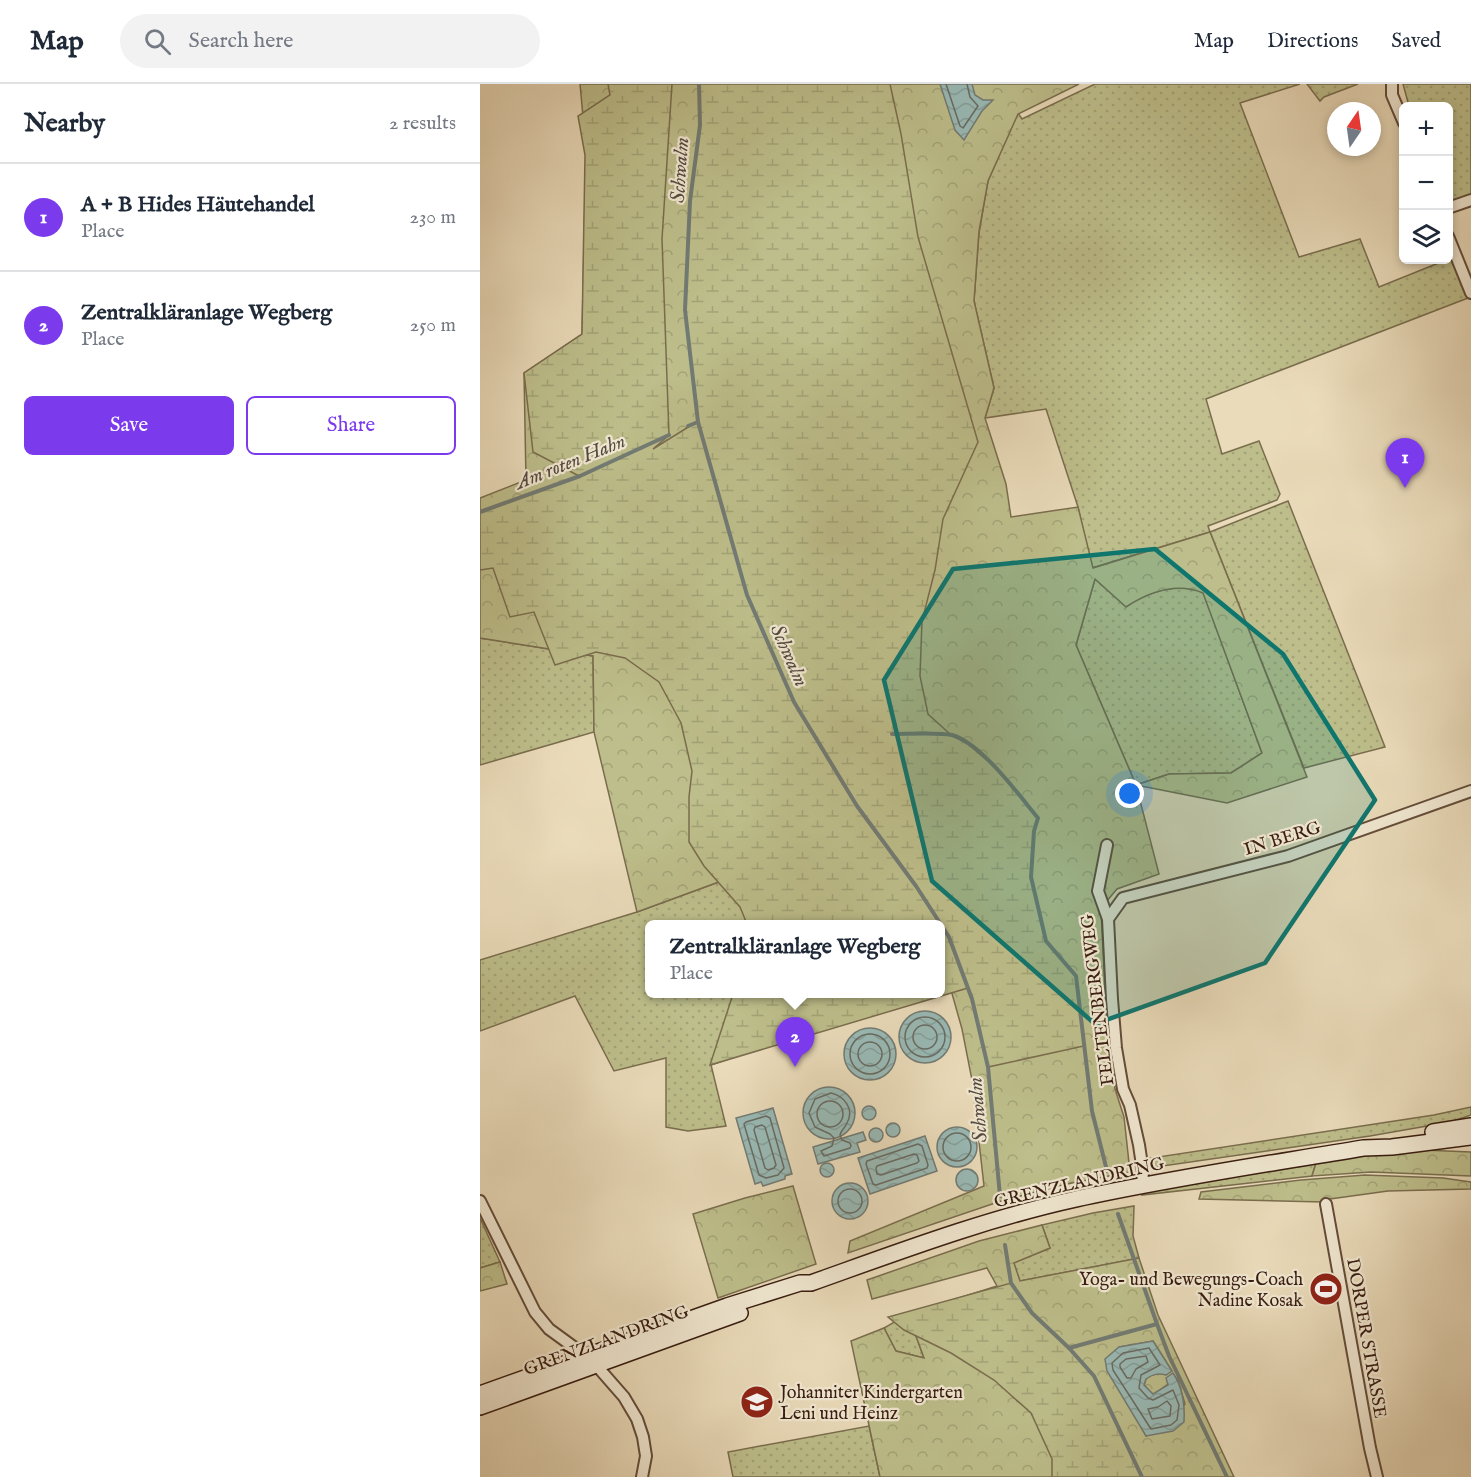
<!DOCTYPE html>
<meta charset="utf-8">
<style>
:root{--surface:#fff;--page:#f2f2f3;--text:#1f2937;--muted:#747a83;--line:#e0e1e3;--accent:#7c3aed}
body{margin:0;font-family:"IM FELL English",serif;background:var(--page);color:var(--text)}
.controls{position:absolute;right:18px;top:18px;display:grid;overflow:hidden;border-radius:9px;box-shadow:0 3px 9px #0003}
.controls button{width:54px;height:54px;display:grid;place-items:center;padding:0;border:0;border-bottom:2px solid var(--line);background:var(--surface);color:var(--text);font:30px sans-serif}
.compass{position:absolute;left:847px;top:18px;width:54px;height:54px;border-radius:50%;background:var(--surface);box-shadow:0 3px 9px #0003;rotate:13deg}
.you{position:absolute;left:650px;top:710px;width:21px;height:21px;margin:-15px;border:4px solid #fff;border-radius:50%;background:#1a73e8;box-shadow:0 0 0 9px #1a73e833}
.badge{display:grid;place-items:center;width:39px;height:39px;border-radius:50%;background:var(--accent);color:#fff;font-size:20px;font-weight:700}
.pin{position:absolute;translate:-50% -50px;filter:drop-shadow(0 2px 3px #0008)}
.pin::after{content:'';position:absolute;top:32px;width:21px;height:18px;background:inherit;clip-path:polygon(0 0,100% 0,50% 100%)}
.popup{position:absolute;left:165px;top:836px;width:300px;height:78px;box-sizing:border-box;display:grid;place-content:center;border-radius:9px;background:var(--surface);filter:drop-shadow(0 2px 4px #0005);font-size:20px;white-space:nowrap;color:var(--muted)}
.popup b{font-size:22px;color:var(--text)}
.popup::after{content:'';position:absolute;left:50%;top:100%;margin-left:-12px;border:12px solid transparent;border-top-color:var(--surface)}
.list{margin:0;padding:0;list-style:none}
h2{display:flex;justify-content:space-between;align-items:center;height:78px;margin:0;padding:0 24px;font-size:26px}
h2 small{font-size:20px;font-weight:400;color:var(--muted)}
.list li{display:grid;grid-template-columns:39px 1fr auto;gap:18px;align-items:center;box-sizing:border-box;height:108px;padding:0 24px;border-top:2px solid var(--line)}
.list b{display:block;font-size:22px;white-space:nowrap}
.list p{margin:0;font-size:20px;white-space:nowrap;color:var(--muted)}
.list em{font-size:20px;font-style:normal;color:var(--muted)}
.actions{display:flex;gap:12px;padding:18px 24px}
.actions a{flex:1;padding:14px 0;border:2px solid var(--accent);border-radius:9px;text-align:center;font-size:21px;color:var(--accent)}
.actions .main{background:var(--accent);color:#fff}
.icon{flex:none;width:33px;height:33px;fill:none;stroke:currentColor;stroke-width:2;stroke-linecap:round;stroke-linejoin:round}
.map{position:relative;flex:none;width:991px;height:1393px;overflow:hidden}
header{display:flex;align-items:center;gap:36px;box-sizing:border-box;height:84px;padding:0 30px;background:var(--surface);border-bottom:2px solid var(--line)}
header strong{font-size:28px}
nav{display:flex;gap:33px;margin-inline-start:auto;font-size:21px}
.search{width:420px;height:54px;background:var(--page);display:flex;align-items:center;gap:15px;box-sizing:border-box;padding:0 21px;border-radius:33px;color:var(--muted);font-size:22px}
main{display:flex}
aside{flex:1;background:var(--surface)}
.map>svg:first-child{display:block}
.grass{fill:url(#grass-dots);stroke:#7a6d4e;stroke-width:1.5}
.forest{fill:url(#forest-crowns);stroke:#7a6d4e;stroke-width:1.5;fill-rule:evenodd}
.wetland{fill:url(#wetland-marsh);stroke:#7a6d4e;stroke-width:1.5}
.water{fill:url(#water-waves);stroke:#727b74;stroke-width:1.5}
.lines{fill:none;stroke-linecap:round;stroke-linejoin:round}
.shore{stroke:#686b63;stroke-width:1.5}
.stream{stroke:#727b74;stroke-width:4}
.minor-casing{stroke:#644c3a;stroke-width:14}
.secondary-casing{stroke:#381c10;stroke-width:18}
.minor{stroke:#f1e8d2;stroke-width:10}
.secondary{stroke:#f1e8d2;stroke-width:15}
.marked{fill:#0f766e;fill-opacity:0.2;stroke:#0f766e;stroke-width:4.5;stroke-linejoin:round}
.labels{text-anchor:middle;stroke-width:4.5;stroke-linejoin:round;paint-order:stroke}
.street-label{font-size:18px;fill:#381c10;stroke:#f1e8d2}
.poi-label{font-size:18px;fill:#381c10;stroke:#f1e8d2;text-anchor:end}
.water-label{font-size:20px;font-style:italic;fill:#554b42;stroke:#f1e8d2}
</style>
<header>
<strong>Map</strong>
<div class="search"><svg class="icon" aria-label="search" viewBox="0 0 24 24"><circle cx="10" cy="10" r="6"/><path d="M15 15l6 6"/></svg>Search here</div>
<nav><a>Map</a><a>Directions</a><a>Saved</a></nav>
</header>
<main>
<aside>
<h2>Nearby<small>2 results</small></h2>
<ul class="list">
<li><span class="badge">1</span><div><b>A + B Hides Häutehandel</b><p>Place</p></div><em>230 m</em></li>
<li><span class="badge">2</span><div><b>Zentralkläranlage Wegberg</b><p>Place</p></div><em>250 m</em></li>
</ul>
<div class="actions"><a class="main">Save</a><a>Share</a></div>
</aside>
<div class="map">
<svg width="991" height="1393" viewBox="0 0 991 1393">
<defs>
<pattern id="grass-dots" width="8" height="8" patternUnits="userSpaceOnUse" patternTransform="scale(1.5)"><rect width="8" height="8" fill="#bdbe8b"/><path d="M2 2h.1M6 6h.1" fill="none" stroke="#a3a377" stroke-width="1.8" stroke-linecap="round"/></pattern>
<pattern id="forest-crowns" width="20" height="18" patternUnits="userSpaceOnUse" patternTransform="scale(1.5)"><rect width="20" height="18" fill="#bdbe8b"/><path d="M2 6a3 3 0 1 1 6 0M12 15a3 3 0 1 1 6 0" fill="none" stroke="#a3a377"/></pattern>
<pattern id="wetland-marsh" width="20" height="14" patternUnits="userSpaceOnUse" patternTransform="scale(1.5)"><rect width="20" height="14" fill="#bdbe8b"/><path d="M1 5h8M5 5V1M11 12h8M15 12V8" fill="none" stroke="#a3a377"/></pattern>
<pattern id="water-waves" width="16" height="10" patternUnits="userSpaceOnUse" patternTransform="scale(1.5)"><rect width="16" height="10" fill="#99bab6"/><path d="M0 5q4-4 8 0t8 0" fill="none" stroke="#859f9b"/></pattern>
</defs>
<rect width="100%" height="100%" fill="#eadbba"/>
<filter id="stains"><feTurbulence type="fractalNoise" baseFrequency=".00333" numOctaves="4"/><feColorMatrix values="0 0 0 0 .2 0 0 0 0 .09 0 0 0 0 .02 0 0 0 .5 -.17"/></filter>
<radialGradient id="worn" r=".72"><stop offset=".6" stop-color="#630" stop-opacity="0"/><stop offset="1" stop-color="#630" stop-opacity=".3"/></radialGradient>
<g class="grass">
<polygon points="615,0 820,0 760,19 819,173 880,155 899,203 971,174 988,214 726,315 742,370 779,357 800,410 797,416 728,442 730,448 808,417 905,663 824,684 730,448 612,484 598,423 566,325 505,334 514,304 494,217 499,149 508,97 538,29 542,35"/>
<polygon points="827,0 878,0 844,13 840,17"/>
<polygon points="923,0 991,0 991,112 969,119 968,22 929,22"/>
<path d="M615,495L646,522C669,508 696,498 723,508L782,669L751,689L689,690L656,701L596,561Z"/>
<polygon points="0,554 113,572 114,648 0,681"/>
<polygon points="285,781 351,840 170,840 170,910 375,910 382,929 231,981 246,1042 208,1047 186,1043 186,974 134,987 95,912 0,947 0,876 157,828"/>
<polygon points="991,1023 991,1031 970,1038 890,1052 669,1084 665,1075 954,1031"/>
<polygon points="836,1079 832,1092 662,1111 664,1107"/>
<polygon points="654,1122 653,1152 659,1174 540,1197 533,1179 570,1164 562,1141 613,1129"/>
<polygon points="0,1134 20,1178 0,1184"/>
<polygon points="428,1230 444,1274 416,1267 404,1244"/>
<polygon points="389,1342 400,1393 253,1393 248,1368"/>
</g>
<g class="forest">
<path d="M100,0H599L538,30L508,97L499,147L494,217L514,304L505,334L526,400L531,433L598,423L613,484L730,448L827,693L747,719L656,701L679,790L637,805L621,824L627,950L635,1005L644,1033L650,1088L587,1100L521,1117L368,1169L370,1157L504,1102L492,996L482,945L471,906L460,840L285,781L157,828L114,648L113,572L0,554V414L46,396L44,289L102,250L106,65ZM615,495L646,523C669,508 696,498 723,509L782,669L751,689L689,690L656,701L596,561Z"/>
<polygon points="919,1065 991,1068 991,1092 891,1088 832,1092 836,1079"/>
<polygon points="885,1091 963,1094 991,1098 991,1105 908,1107 850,1115 844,1118 719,1115 721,1108 821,1096"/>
<polygon points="313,1102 336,1180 238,1214 213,1130 265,1114"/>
<path d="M562,1141L570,1164L534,1179L540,1197L659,1174L678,1231L754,1393H400L371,1257L404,1244L416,1267L444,1274L428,1230L517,1202L507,1184L392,1215L387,1196L499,1157ZM673,1257L692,1287L671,1291L666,1295L664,1301L673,1311L688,1300L687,1294L693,1290L698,1296L705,1320L681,1348L666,1352L652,1327L639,1263Z"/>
<polygon points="20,1178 27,1200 0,1207 0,1184"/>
</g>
<g class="wetland">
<polygon points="128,0 192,0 182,155 189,351 173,365 218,337 205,226 210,117 220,41 219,0 410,0 421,50 438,153 498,358 463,435 455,486 442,537 440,592 448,630 471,651 487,659 516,684 558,734 554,747 551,793 566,857 596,892 604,962 508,983 492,915 488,904 230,981 253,910 460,910 460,840 267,840 260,823 224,782 209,758 209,713 212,687 201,639 179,598 145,574 116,568 75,581 54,528 30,533 13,484 0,486 0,428 99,392 53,368 44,289 102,250 105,71 98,32 130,11"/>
<polygon points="531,1199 552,1229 589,1264 614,1292 662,1393 572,1393 572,1375 551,1329 514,1296 471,1269 424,1246 408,1233"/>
</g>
<g class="water">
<polygon points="460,0 492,0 495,11 503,16 513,16 502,27 484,56 475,46"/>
<circle cx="445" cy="953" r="26"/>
<circle cx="390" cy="970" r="26"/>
<circle cx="349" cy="1029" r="26"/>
<circle cx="389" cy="1029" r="7"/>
<polygon points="293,1024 312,1090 305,1092 305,1095 283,1102 281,1098 275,1100 256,1034"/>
<circle cx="413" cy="1046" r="7"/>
<circle cx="477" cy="1063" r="20"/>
<circle cx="396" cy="1051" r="7"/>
<polygon points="383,1048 386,1056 377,1059 380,1068 338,1080 333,1063"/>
<polygon points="445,1052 457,1087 390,1110 378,1074"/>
<circle cx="347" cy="1086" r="7"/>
<circle cx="487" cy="1096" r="11"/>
<circle cx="370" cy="1117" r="18"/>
<path d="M673,1257L692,1287L686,1291C678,1289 673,1290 666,1295L664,1301L673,1310L688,1301L686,1294L693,1289C703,1304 705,1321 704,1338L693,1347L666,1352L627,1287L625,1275L639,1263Z"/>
</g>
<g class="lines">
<g class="shore">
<polyline points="466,0 480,42 483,44 498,22 490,13 487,0"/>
<circle cx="445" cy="953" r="20"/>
<circle cx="445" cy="953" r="12"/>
<circle cx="390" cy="970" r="20"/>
<circle cx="390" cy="970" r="12"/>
<path d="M351,1009C364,1012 375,1025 367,1039C365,1044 361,1046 360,1051L362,1056L370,1059L371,1062L370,1064L344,1072L341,1067L352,1062L354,1054L350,1050L335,1043L329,1029L335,1015Z"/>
<circle cx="350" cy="1030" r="13"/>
<polygon points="286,1032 290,1034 304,1084 298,1091 286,1094 279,1091 264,1040 266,1038"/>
<polygon points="282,1041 285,1043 296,1081 294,1084 288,1086 285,1084 274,1046 275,1043"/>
<circle cx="477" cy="1063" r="14"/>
<polygon points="438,1060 442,1062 448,1081 447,1084 396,1101 393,1100 386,1080 387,1077"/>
<polygon points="434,1070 437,1071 439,1077 437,1079 401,1091 397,1090 396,1084 397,1082"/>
<circle cx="370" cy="1117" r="12"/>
<polygon points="669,1264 680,1281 661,1291 659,1304 668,1314 673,1316 693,1306 699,1321 697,1336 691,1341 671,1345 633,1286 632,1279 643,1269"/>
<polygon points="666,1272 668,1278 656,1285 651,1294 647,1294 640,1283 640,1280 646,1275"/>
<polygon points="687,1317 691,1322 690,1332 672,1335 668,1325 678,1323"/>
</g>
<g class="stream">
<polyline points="219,0 220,41 210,117 205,226 218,338 267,511 314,618 377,722 436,802 469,853 492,915 508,983 520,1112"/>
<polyline points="208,342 218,338"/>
<polyline points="0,428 100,392 189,351"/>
<path d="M412,650C427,650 458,648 472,651C502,660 538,710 558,734L554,747L551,793L566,857L596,892L612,1027L627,1087"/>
<polyline points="525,1161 531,1199 552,1229 589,1264 614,1292 662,1393"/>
<polyline points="677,1240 689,1272 747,1393"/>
<polyline points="589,1264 677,1240 638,1130"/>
</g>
<defs>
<g id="minor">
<polyline points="912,0 912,11 924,39"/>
<polyline points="968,124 991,116"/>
<polyline points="968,152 991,209"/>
<polyline points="627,761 618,807 628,835 632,915 636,964 643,1005 650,1021 659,1061 663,1088 662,1102"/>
<polyline points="628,835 643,814 808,772 991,707"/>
<polyline points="0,1117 55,1228 69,1245 106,1272 116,1281 144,1313 157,1335 163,1353 166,1372 162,1393"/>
<polyline points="846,1120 890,1364 897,1393"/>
</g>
<g id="secondary">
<polyline points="953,1048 991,1042"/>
<path d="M0,1310L247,1222L320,1199H331C418,1168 505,1135 596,1115C691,1094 788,1080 883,1064L912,1063L991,1053"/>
<polyline points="0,1323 260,1229"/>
</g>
</defs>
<use href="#minor" class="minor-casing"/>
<use href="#secondary" class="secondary-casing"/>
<use href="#minor" class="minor"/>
<use href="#secondary" class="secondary"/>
</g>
<path class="marked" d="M675,465L803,570L895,716L785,879L615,940L452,797L404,596L473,485Z"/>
<defs>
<symbol id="stadium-disc" viewBox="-11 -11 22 22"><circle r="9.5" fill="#8f2418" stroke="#f1e8d2"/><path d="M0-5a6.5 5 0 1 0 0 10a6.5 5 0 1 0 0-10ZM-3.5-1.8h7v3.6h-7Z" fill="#fff"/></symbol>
<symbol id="school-disc" viewBox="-11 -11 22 22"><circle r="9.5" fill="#8f2418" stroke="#f1e8d2"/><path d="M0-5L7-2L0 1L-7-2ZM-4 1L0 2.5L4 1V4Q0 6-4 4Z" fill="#fff"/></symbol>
</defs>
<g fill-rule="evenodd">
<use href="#stadium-disc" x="827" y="1186" width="38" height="38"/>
<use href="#school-disc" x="258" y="1299" width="38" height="38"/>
</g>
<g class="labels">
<g class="street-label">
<text transform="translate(802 754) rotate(-17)" y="6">IN BERG</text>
<text transform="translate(617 916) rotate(-97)" y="6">FELTENBERGWEG</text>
<text transform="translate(599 1098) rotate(-13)" y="6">GRENZLANDRING</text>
<text transform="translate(887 1254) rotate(80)" y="6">DORPER STRASSE</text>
<text transform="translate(126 1256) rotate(-20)" y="6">GRENZLANDRING</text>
</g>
<g class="poi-label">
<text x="823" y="1201">Yoga- und Bewegungs-Coach<tspan x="823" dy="21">Nadine Kosak</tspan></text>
<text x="300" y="1314" text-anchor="start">Johanniter Kindergarten<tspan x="300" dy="21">Leni und Heinz</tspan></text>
</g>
<g class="water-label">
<text transform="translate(199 86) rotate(-86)" y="7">Schwalm</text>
<text transform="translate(90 377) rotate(-22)" y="7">Am roten Hahn</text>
<text transform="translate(310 571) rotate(66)" y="7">Schwalm</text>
<text transform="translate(497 1026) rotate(-95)" y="7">Schwalm</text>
</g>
</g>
<rect width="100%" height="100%" filter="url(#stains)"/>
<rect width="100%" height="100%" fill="url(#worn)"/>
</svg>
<div class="controls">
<button>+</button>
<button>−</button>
<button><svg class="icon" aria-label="layers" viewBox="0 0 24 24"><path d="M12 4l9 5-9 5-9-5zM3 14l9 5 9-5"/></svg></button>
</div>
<svg class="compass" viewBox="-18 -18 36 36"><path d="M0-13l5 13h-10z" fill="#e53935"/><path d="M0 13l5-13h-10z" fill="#747a83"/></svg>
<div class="you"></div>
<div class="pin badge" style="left:925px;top:404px">1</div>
<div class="pin badge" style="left:315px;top:983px">2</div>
<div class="popup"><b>Zentralkläranlage Wegberg</b>Place</div>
</div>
</main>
